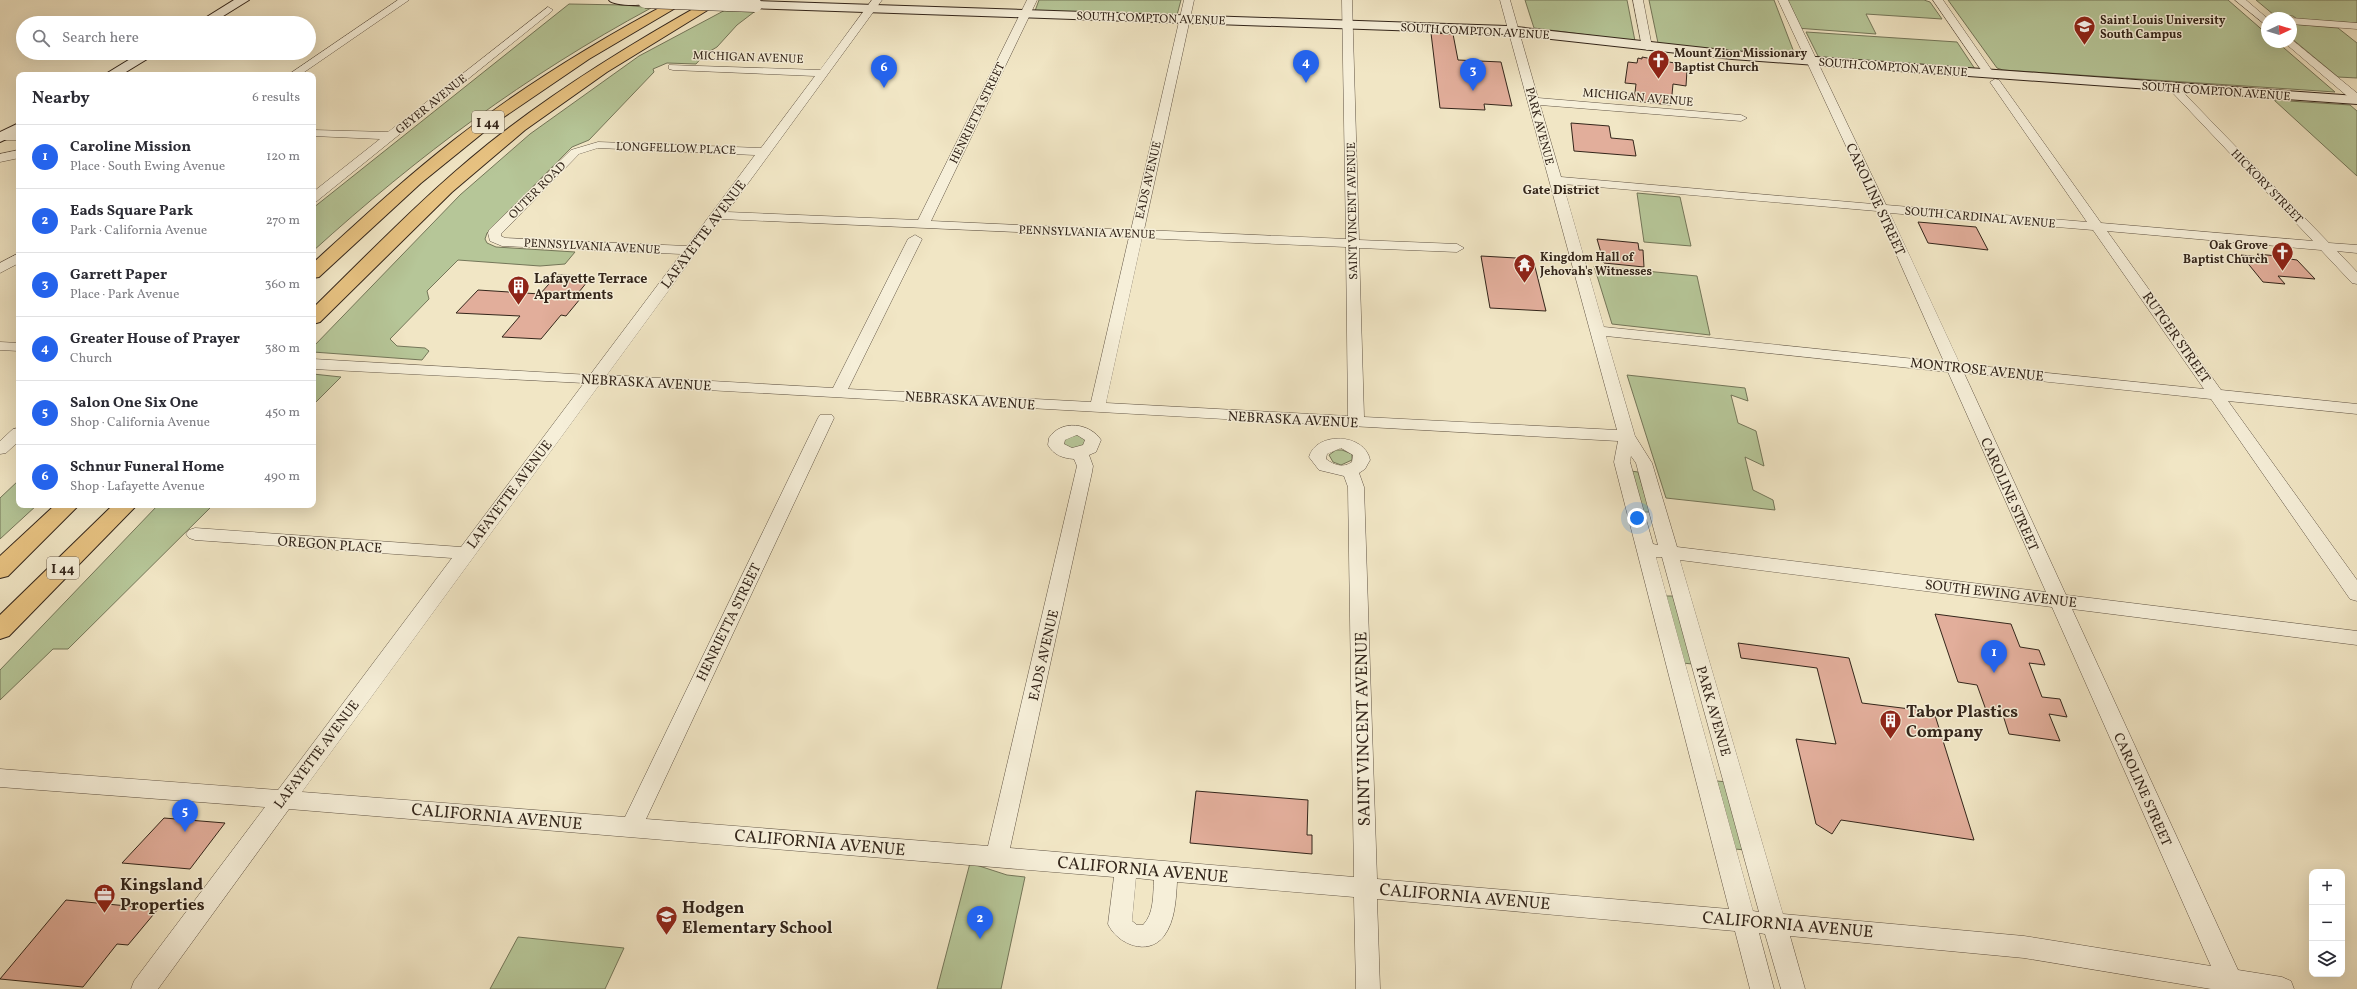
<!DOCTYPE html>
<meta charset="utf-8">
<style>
:root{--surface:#fff;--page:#f2f2f3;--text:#2b2b33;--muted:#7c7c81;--line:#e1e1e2;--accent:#2563eb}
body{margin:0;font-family:Vollkorn,serif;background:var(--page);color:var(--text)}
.controls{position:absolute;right:12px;bottom:12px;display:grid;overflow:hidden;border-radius:8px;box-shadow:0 4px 16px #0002}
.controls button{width:36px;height:36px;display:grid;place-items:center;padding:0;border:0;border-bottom:1px solid var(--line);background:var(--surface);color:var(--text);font:20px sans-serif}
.compass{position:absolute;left:2261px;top:12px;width:36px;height:36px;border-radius:50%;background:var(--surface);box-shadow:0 4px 16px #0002;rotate:86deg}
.you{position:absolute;left:1637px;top:518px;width:14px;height:14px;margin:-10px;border:3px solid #fff;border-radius:50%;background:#1a73e8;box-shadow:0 0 0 6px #1a73e833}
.badge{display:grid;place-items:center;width:26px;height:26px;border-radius:50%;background:var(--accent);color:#fff;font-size:13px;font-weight:700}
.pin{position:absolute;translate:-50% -33px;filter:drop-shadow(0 1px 2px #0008)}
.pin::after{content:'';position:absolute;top:21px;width:14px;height:12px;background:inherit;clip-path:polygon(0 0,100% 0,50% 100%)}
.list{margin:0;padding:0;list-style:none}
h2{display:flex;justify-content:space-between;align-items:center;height:52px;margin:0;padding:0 16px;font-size:17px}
h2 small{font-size:13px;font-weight:400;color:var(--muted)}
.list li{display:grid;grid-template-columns:26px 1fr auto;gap:12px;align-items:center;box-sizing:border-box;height:64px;padding:0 16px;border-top:1px solid var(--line)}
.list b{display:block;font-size:15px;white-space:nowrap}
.list p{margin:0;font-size:13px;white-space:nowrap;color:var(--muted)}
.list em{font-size:13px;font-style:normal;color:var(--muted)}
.icon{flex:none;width:22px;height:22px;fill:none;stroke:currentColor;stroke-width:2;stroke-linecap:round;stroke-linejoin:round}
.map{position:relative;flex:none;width:2357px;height:989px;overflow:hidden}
.search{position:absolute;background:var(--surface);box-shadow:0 4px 16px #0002;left:16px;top:16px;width:300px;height:44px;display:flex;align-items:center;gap:10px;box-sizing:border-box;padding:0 14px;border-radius:22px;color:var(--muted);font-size:15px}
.panel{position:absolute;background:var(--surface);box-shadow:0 4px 16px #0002;left:16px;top:72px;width:300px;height:436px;border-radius:8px}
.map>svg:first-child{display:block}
.green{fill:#b6c698;stroke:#747659}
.building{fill:#e2ae9b;stroke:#33251a}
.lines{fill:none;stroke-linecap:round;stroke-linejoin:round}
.minor-casing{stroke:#625545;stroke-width:1}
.secondary-casing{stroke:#33251a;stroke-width:2}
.motorway-casing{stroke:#33251a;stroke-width:2}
.minor{fill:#f6efd9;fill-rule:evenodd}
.secondary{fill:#f6efd9;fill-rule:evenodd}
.motorway{fill:#e8c382;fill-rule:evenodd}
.secondary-bridge-casing{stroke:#33251a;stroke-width:15;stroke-linecap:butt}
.secondary-bridge{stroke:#f6efd9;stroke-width:14}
.labels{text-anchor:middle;stroke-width:3;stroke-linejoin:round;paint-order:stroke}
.far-street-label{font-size:12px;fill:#33251a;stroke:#f6efd9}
.far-poi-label{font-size:12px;font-weight:bold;fill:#33251a;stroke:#f6efd9;text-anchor:start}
.shield{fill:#f6efd9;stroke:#6e6253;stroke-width:1}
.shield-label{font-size:13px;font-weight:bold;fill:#33251a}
.far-neighbourhood-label{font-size:13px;font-weight:bold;fill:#33251a;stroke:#f6efd9}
.street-label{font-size:14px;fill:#33251a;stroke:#f6efd9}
.poi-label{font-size:14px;font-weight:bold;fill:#33251a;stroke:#f6efd9;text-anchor:start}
.near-poi-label{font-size:17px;font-weight:bold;fill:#33251a;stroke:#f6efd9;text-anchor:start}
.near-street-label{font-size:17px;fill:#33251a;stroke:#f6efd9}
</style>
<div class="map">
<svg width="2357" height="989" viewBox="0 0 2357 989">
<rect width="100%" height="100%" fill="#f1e6c5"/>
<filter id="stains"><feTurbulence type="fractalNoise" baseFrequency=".005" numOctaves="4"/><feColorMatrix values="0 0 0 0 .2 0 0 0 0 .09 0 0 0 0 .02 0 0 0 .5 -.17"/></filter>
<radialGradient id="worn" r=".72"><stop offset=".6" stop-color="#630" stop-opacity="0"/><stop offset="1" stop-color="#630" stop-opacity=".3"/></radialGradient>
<g class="green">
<polygon points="1039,0 1181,0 1177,15 1035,11"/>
<polygon points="1525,0 1627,0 1635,41 1534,28"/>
<polygon points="1649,0 1774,0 1795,55 1728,51 1658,43"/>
<polygon points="1786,0 1924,0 1930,2 1942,19 1866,14 1876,34 1796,28"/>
<polygon points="1948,0 2228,0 2267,34 2267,42 2277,42 2335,92 2003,70 1997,68"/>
<polygon points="2256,0 2357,0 2357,23 2297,19 2293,16 2274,15"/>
<path d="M569,4L625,5L651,8C525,76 419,155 313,251V208Z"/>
<polygon points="729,8 758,9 737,25 717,47 705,54 696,64 667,63 653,69 654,72 589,140 572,147 487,233 485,239 487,243 496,247 575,252 565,264 540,266 458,260 427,291 429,299 390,339 397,346 425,348 429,351 422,360 313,352 313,347 460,195 530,134 639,56"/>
<polygon points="2291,24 2338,28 2357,43 2357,78 2338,77 2291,38"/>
<polygon points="1806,32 1957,42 1975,69 1819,58"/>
<polygon points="2274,100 2350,105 2357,111 2357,176"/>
<polygon points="1637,193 1680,197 1691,246 1644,242"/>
<polygon points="1594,266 1697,276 1710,335 1612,324"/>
<polygon points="313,374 341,377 313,405"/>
<polygon points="1627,375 1745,388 1748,401 1731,395 1738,423 1756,431 1764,466 1745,457 1753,490 1773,500 1775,510 1666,498"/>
<polygon points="1078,435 1085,439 1085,445 1073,450 1062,444 1064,438"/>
<polygon points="1336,450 1342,450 1352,454 1352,460 1341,465 1333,462 1329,455"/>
<polygon points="1631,471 1638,472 1650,512 1643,512"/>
<polygon points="19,480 19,505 37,505 0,539 0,498"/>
<polygon points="158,505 213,505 68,649 53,649 0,700 0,670"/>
<polygon points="1665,596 1673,596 1692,664 1683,663"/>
<polygon points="1717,781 1727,782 1745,850 1735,849"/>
<polygon points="970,863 1007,875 1025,877 1001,989 937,989"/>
<polygon points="518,937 624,948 605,989 490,989"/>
</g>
<g class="building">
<polygon points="1431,33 1453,34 1458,60 1501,62 1512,106 1484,104 1485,110 1440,108"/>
<polygon points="1642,57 1680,64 1680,69 1687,70 1686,86 1673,84 1671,105 1634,101 1636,84 1625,83 1628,62 1637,63 1638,58 1642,59"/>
<polygon points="1571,123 1609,126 1611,138 1633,140 1636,156 1574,151"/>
<polygon points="1918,222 1976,227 1988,250 1928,243"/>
<polygon points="1597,239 1638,243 1639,250 1643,250 1644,267 1604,263"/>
<polygon points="2257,254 2287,257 2290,259 2297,260 2315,279 2278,276 2285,284 2263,282 2241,255 2260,257"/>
<polygon points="1481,256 1533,259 1546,311 1490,308"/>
<polygon points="557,275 592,276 574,298 580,299 566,316 561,315 541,339 502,337 520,316 456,313 478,290 540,294"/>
<polygon points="1935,614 2011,624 2020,647 2039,650 2045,665 2029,663 2042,697 2060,699 2067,717 2049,714 2060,741 2009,734 2002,712 1986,710 1977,685 1958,682"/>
<polygon points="1738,643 1849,658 1862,703 1934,712 1974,840 1841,820 1832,834 1816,824 1796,739 1836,744 1817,668 1741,658"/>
<polygon points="1196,791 1308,800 1307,835 1312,835 1312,854 1190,843"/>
<polygon points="164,818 225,823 190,869 122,863"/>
<polygon points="66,900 158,909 128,945 117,944 83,987 0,979"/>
</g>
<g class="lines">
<defs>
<g id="minor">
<polygon points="398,0 409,0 300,75 288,75"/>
<path d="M872,0H882L727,212L918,220L1027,0H1037L931,221L1131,230L1184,0H1194L1144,230L1346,239L1342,0H1352L1359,240L1457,244L1464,248L1457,252L1359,248L1364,417L1617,430L1500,0H1510L1538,98L1741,115L1747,118L1741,121L1540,105L1561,177L1873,204L1778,0H1788L1886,205L2087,222L1990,82L1995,79L1999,80L2101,223L2313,241L2171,91L2176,88L2180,89L2329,243L2357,245V253L2337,251L2357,272V284L2352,283L2321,250L2107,231L2221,390L2357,404V414L2228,401L2357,580V601L2350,599L2211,399L1964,373L2066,595L2357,631V645L2072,609L2238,970L2282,977L2291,981L2294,989H2211L2024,958L1790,936L1805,989H1781L1765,934L1759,933L1774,989H1750L1735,931L1377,899L1380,989H1356L1354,897L1177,882C1176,900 1175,921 1164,936C1148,957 1117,944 1108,924L1114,877L289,809L158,989H131L134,981L265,807L0,787V769L278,790L452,558L195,540L189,538L186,534L189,530L195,528L461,547L584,383L313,369V359L590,375L681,254L502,246L490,241L488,233L489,230L571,150L598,142L761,148L815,76L673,70L669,69V65L820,70ZM598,148L755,155L687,246L505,238L501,236V234L579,154ZM1563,184L1877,211L1944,362L1604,327ZM1890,213L2093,230L2204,389L1960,364ZM721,219L1129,237L1091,402L848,389L922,239L915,235L908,239L833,388L607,375ZM1142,238L1346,247L1348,416L1106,403ZM1606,336L1948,372L2046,592L1677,547L1652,463L1635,436ZM600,384L1618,441L1614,462L1729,909L1377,879L1364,487L1359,473L1365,469L1370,460C1365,433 1316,431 1309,457L1319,470L1344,476L1348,487L1354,877L1010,848L1092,472L1093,466L1089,455L1096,452L1101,440C1090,423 1061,419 1049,438L1048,445C1054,455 1062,458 1074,459L1077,466L988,846L646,819L834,418L832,415H820L818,418L625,817L302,792ZM1077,435L1085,440L1083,445L1072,448L1064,444L1065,440ZM1341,448L1353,455L1352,462C1343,468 1335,466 1326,459L1327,454ZM1631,456L1636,463L1658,545L1653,544L1630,462ZM1656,557H1662L1759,912L1753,911ZM1680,560L2052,607L2211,966L2024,936L1783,914ZM1136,878L1154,880C1153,895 1154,914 1143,925H1137L1132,921Z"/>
<polygon points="1633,0 1643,0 1652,47 1651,49 1647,50 1642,47"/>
<polygon points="1933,0 1943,0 1995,75 1994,77 1986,77"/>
<polygon points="2235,0 2246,0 2267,18 2267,26"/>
<polygon points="548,7 553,10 551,12 317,201 313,202 313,192 380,139 313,136 313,130 388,132"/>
<polygon points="2291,18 2357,23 2357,29 2291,24"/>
<polygon points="2291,39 2357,93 2357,102 2353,101 2286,44 2285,42 2291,42"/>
<rect x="0" y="134" width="19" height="6"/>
<polygon points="19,150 19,158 0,162 0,154"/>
<polygon points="19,253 19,263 0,273 0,263"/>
<polygon points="0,342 19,343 19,351 0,350"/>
<polygon points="19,428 19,441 6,453 0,454 0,441 13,429"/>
</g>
<g id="secondary">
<polygon points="234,0 249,0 212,23 197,23"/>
<path d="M609,0H650L651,1C647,7 613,6 609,0Z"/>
<polygon points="755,1 1507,26 1732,51 2357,96 2357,104 1732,59 1507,34 751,8 749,5 751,2"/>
<polygon points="140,53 157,53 121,75 104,75"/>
<polygon points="19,123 19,133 0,142 0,132"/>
</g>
<g id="motorway">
<path d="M674,0H689L589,59L495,123L421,183L319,277L313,278V263C359,221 405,178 454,140C523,86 597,41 674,0Z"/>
<path d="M709,0H724L607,72L525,130L452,192L320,322L313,324V308C370,252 426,194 488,144C557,89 632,43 709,0Z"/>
<polygon points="55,505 79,505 8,576 0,578 0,556"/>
<polygon points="113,505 137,505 9,636 0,639 0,615"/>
</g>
</defs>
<use href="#minor" class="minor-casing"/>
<use href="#secondary" class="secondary-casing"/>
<use href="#motorway" class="motorway-casing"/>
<use href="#minor" class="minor"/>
<use href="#secondary" class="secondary"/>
<use href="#motorway" class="motorway"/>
<defs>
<polyline id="secondary-bridge" points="645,1 755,5"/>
</defs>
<use href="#secondary-bridge" class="secondary-bridge-casing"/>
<use href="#secondary-bridge" class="secondary-bridge"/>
</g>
<defs>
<symbol id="university-pin" viewBox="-11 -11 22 30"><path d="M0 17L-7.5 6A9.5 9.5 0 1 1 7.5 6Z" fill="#8f2418" stroke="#f6efd9"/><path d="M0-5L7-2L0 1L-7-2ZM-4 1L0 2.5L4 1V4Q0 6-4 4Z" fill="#fff"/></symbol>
<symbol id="church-pin" viewBox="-11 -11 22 30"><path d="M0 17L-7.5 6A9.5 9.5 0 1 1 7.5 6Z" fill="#8f2418" stroke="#f6efd9"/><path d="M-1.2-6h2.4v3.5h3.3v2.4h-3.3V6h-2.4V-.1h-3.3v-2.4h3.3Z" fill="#fff"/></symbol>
<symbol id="temple-pin" viewBox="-11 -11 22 30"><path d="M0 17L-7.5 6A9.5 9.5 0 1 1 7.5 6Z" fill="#8f2418" stroke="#f6efd9"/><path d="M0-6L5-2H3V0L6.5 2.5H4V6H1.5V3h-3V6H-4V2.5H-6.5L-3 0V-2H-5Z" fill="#fff"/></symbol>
<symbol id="building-pin" viewBox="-11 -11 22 30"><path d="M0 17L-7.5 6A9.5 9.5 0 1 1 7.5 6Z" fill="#8f2418" stroke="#f6efd9"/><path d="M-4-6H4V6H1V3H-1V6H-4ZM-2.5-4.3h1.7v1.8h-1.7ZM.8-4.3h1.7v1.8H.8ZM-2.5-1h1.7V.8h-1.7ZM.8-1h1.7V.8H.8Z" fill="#fff"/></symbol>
<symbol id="office-pin" viewBox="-11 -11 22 30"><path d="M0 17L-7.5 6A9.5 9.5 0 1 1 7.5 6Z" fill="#8f2418" stroke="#f6efd9"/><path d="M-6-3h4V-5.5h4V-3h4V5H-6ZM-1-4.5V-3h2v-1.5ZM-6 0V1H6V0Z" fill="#fff"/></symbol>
<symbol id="school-pin" viewBox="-11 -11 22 30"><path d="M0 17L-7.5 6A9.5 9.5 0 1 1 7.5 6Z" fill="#8f2418" stroke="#f6efd9"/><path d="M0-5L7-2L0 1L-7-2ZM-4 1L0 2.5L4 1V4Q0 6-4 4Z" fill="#fff"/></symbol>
</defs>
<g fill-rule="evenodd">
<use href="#university-pin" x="2072" y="14" width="25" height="34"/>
<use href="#church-pin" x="1646" y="48" width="25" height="34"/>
<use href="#church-pin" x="2270" y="240" width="25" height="34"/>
<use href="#temple-pin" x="1512" y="252" width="25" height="34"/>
<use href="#building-pin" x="506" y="274" width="25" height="34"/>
<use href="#building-pin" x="1878" y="708" width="25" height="34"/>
<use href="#office-pin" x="92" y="882" width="25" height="34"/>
<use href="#school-pin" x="654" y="904" width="25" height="34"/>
</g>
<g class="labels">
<g class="far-street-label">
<text transform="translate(1151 18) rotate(2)" y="4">SOUTH COMPTON AVENUE</text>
<text transform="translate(1475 31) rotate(3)" y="4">SOUTH COMPTON AVENUE</text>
<text transform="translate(748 57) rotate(2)" y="4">MICHIGAN AVENUE</text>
<text transform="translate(1893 67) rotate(4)" y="4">SOUTH COMPTON AVENUE</text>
<text transform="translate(2216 91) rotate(4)" y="4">SOUTH COMPTON AVENUE</text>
<text transform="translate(1638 97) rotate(5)" y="4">MICHIGAN AVENUE</text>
<text transform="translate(431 104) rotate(-39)" y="4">GEYER AVENUE</text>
<text transform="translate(977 113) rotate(-64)" y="4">HENRIETTA STREET</text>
<text transform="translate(1540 126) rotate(75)" y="4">PARK AVENUE</text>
<text transform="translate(676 148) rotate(2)" y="4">LONGFELLOW PLACE</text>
<text transform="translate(1148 180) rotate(-77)" y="4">EADS AVENUE</text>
<text transform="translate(2267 186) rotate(46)" y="4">HICKORY STREET</text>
<text transform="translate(537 190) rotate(-45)" y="4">OUTER ROAD</text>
<text transform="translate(1352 211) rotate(-91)" y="4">SAINT VINCENT AVENUE</text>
<text transform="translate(1980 217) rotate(5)" y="4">SOUTH CARDINAL AVENUE</text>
<text transform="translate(1087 232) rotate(2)" y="4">PENNSYLVANIA AVENUE</text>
<text transform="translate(592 246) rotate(3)" y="4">PENNSYLVANIA AVENUE</text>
</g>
<g class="far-poi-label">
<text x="2100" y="24">Saint Louis University<tspan x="2100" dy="14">South Campus</tspan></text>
<text x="1674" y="57">Mount Zion Missionary<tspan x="1674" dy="14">Baptist Church</tspan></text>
<text x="2268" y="249" text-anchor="end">Oak Grove<tspan x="2268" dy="14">Baptist Church</tspan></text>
<text x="1540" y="261">Kingdom Hall of<tspan x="1540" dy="14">Jehovah's Witnesses</tspan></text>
</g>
<g class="shield">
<rect x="472" y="111" width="32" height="22" rx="3"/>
<rect x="47" y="557" width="32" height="22" rx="3"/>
</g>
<g class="shield-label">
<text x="488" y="127">I 44</text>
<text x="63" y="573">I 44</text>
</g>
<g class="far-neighbourhood-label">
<text x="1561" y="194">Gate District</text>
</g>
<g class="street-label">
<text transform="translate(1876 199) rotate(65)" y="5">CAROLINE STREET</text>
<text transform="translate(703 234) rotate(-53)" y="5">LAFAYETTE AVENUE</text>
<text transform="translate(2177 337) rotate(55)" y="5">RUTGER STREET</text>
<text transform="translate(1977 369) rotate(6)" y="5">MONTROSE AVENUE</text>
<text transform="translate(646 382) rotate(3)" y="5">NEBRASKA AVENUE</text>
<text transform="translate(970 400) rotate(4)" y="5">NEBRASKA AVENUE</text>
<text transform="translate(1293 419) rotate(3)" y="5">NEBRASKA AVENUE</text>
<text transform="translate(509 494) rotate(-53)" y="5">LAFAYETTE AVENUE</text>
<text transform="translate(2010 494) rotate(66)" y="5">CAROLINE STREET</text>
<text transform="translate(330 544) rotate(4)" y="5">OREGON PLACE</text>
<text transform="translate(2001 593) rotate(7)" y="5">SOUTH EWING AVENUE</text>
<text transform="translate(728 622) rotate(-64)" y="5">HENRIETTA STREET</text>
<text transform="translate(1043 655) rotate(-77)" y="5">EADS AVENUE</text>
<text transform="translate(1714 711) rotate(74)" y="5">PARK AVENUE</text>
<text transform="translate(316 754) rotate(-53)" y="5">LAFAYETTE AVENUE</text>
<text transform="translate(2143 789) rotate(66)" y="5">CAROLINE STREET</text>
</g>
<g class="poi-label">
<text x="534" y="283">Lafayette Terrace<tspan x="534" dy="16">Apartments</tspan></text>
</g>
<g class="near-poi-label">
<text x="1906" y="717">Tabor Plastics<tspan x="1906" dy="20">Company</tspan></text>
<text x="120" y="890">Kingsland<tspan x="120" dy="20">Properties</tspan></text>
<text x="682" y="913">Hodgen<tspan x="682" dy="20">Elementary School</tspan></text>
</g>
<g class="near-street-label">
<text transform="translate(1362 729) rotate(-91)" y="6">SAINT VINCENT AVENUE</text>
<text transform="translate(497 816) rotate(5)" y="6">CALIFORNIA AVENUE</text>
<text transform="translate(820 842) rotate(5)" y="6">CALIFORNIA AVENUE</text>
<text transform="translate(1143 869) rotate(5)" y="6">CALIFORNIA AVENUE</text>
<text transform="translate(1465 896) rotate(5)" y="6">CALIFORNIA AVENUE</text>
<text transform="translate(1788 924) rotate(5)" y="6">CALIFORNIA AVENUE</text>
</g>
</g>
<rect width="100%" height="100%" filter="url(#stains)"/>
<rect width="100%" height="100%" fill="url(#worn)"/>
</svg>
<div class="controls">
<button>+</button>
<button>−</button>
<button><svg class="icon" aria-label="layers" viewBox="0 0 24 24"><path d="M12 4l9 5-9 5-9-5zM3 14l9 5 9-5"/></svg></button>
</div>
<svg class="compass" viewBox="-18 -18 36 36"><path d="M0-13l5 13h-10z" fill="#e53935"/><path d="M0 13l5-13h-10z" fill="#7c7c81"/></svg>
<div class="you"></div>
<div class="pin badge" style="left:1994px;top:673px">1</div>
<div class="pin badge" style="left:980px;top:939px">2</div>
<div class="pin badge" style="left:1473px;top:91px">3</div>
<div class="pin badge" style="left:1306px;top:83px">4</div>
<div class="pin badge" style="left:185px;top:832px">5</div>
<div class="pin badge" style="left:884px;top:88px">6</div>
<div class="search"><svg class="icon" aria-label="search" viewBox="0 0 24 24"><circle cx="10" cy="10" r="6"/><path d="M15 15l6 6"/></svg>Search here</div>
<section class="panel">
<h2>Nearby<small>6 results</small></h2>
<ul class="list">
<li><span class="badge">1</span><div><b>Caroline Mission</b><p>Place · South Ewing Avenue</p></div><em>120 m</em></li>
<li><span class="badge">2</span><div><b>Eads Square Park</b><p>Park · California Avenue</p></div><em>270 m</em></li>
<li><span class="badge">3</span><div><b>Garrett Paper</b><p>Place · Park Avenue</p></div><em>360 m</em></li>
<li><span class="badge">4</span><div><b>Greater House of Prayer</b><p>Church</p></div><em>380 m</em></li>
<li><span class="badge">5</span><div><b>Salon One Six One</b><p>Shop · California Avenue</p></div><em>450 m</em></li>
<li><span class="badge">6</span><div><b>Schnur Funeral Home</b><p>Shop · Lafayette Avenue</p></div><em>490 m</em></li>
</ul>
</section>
</div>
